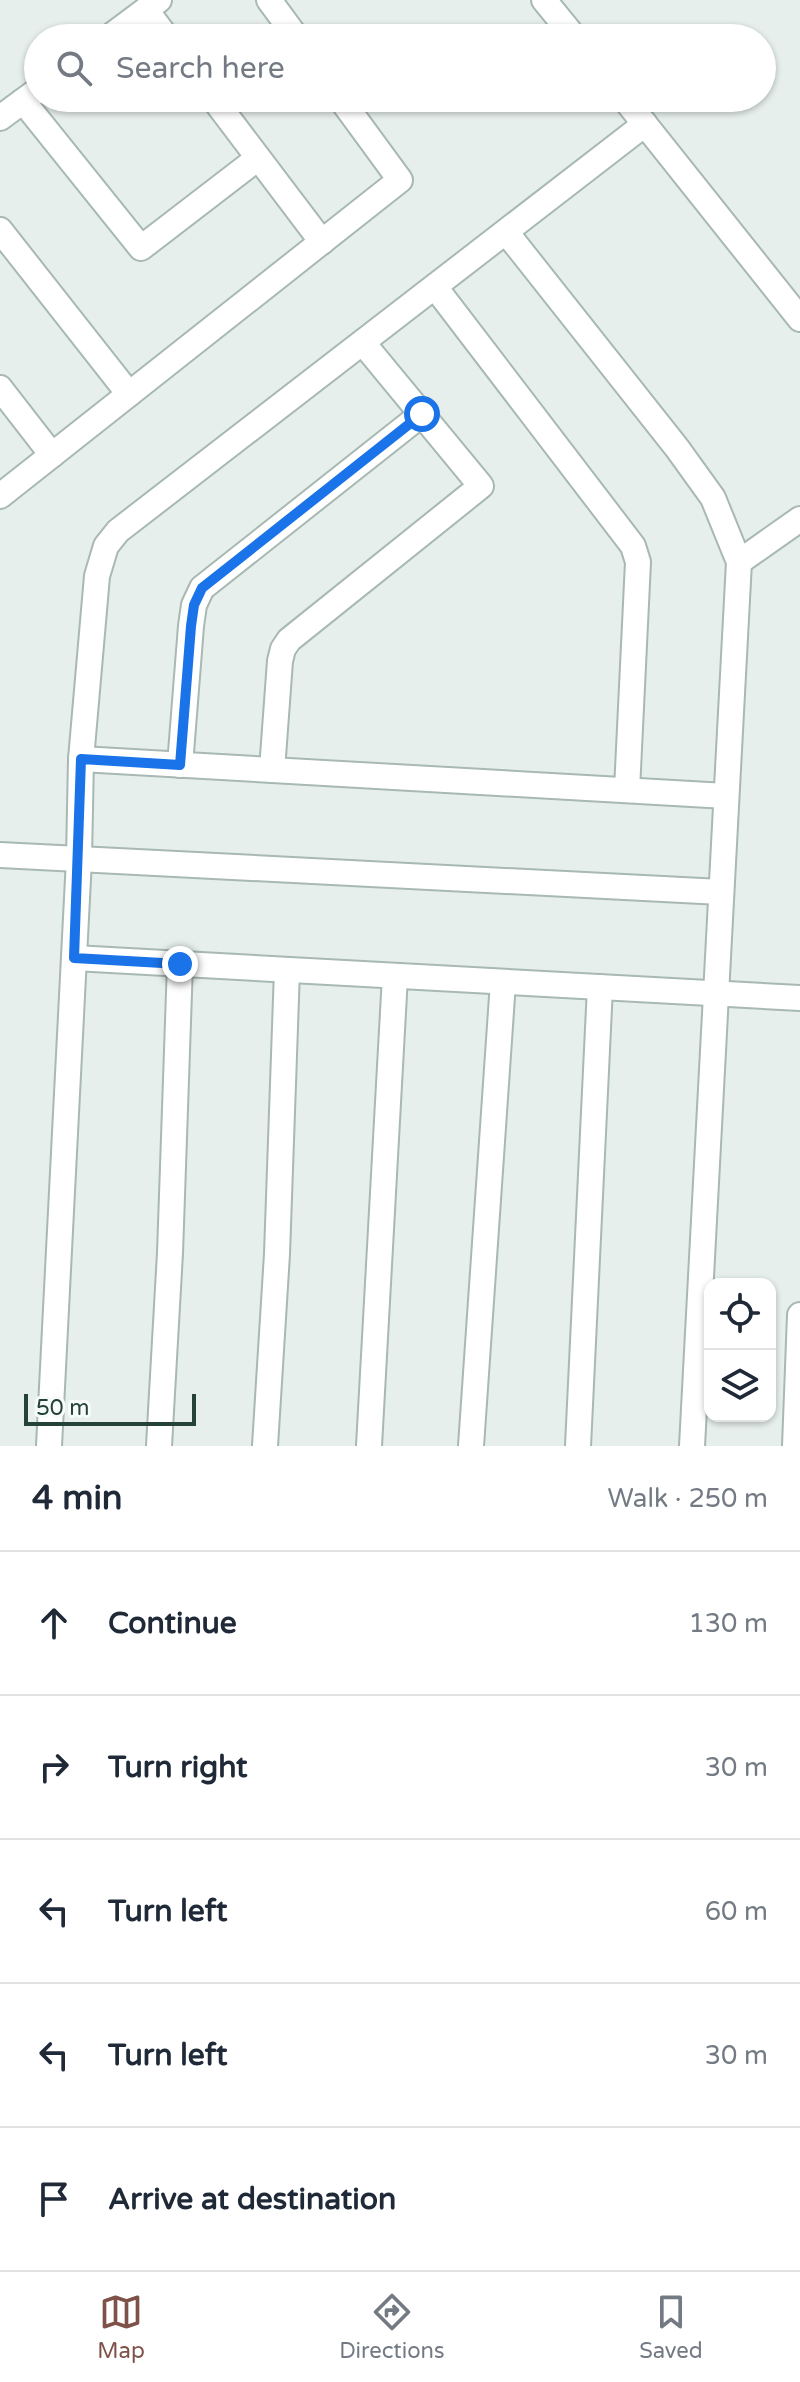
<!DOCTYPE html>
<meta charset="utf-8">
<style>
:root{--surface:#fff;--page:#f2f2f3;--text:#1f2937;--muted:#747a83;--line:#e0e1e3;--accent:#7f5249}
body{margin:0;font-family:"Varela Round",sans-serif;background:var(--page);color:var(--text)}
.controls{position:absolute;right:24px;bottom:24px;display:grid;overflow:hidden;border-radius:16px;box-shadow:0 2px 6px #0004}
.controls button{width:72px;height:72px;display:grid;place-items:center;padding:0;border:0;border-bottom:2px solid var(--line);background:var(--surface);color:var(--text);font:40px sans-serif}
.scale{position:absolute;left:24px;bottom:20px;width:172px;box-sizing:border-box;padding-left:8px;border:4px solid #24423a;border-top:0;font-size:22px;line-height:28px;white-space:nowrap;color:#24423a;-webkit-text-stroke:6px #f7fbf9;paint-order:stroke}
.stop{position:absolute;width:24px;height:24px;margin:-18px;border:6px solid #1a73e8;border-radius:50%;background:#fff}
.stop.end{background:#1a73e8;border-color:#fff;box-shadow:0 2px 8px #0008}
.list{margin:0;padding:0;list-style:none}
h2{display:flex;justify-content:space-between;align-items:center;height:104px;margin:0;padding:0 32px;font-size:34px}
h2 small{font-size:26px;font-weight:400;color:var(--muted)}
.list li{display:grid;grid-template-columns:52px 1fr auto;gap:24px;align-items:center;box-sizing:border-box;height:144px;padding:0 32px;border-top:2px solid var(--line)}
.list b{display:block;font-size:30px;white-space:nowrap}
.list em{font-size:26px;font-style:normal;color:var(--muted)}
.icon{flex:none;width:44px;height:44px;fill:none;stroke:currentColor;stroke-width:2;stroke-linecap:round;stroke-linejoin:round}
.map{position:relative;flex:none;width:800px;height:1446px;overflow:hidden}
.search{position:absolute;background:var(--surface);box-shadow:0 2px 6px #0004;left:24px;right:24px;top:24px;height:88px;display:flex;align-items:center;gap:20px;box-sizing:border-box;padding:0 28px;border-radius:44px;color:var(--muted);font-size:30px}
.sheet{height:824px;background:var(--surface)}
nav{display:flex;justify-content:space-around;align-items:center;box-sizing:border-box;height:112px;border-top:2px solid var(--line);background:var(--surface);font-size:22px;color:var(--muted)}
nav a{display:grid;justify-items:center;gap:4px}
nav .on{color:var(--accent)}
.map>svg:first-child{display:block}
.lines{fill:none;stroke-linecap:round;stroke-linejoin:round}
.minor-casing{stroke:#a8b8b2;stroke-width:28}
.minor{stroke:#fff;stroke-width:24}
.route{stroke:#1a73e8;stroke-width:10}
</style>
<div class="map">
<svg width="800" height="1446" viewBox="0 0 800 1446">
<rect width="100%" height="100%" fill="#e6efeb"/>
<g class="lines">
<defs>
<g id="minor">
<polyline points="269,0 297,38"/>
<polyline points="544,0 575,38"/>
<polyline points="146,10 167,38"/>
<polyline points="108,38 159,0"/>
<polyline points="213,98 322,242"/>
<polyline points="624,98 800,319"/>
<polyline points="23,101 141,248 258,158"/>
<polyline points="0,118 38,90"/>
<polyline points="0,230 129,394"/>
<polyline points="506,232 677,448 713,498 739,562 692,1446"/>
<polyline points="435,287 633,546 638,562 627,790"/>
<polyline points="0,388 52,455"/>
<polyline points="0,496 400,180 340,98"/>
<polyline points="739,562 800,519"/>
<polyline points="81,759 726,796"/>
<polyline points="180,765 191,626 194,605 202,588 422,414"/>
<polyline points="272,770 280,661 283,649 289,640 481,486 363,343"/>
<polyline points="0,855 721,892"/>
<polyline points="74,958 800,998"/>
<polyline points="49,1446 79,859 81,759 97,576 106,546 118,531 645,124"/>
<polyline points="159,1446 170,1253 180,964"/>
<polyline points="265,1446 277,1254 287,970"/>
<polyline points="369,1446 395,976"/>
<polyline points="471,1446 503,982"/>
<polyline points="578,1446 600,987"/>
<polyline points="795,1446 800,1315"/>
</g>
</defs>
<use href="#minor" class="minor-casing"/>
<use href="#minor" class="minor"/>
</g>
<g class="lines">
<polyline class="route" points="180,964 74,958 81,759 180,765 191,626 194,605 202,588 422,414"/>
</g>
</svg>
<div class="controls">
<button><svg class="icon" aria-label="locate" viewBox="0 0 24 24"><circle cx="12" cy="12" r="6"/><path d="M12 2v4M12 18v4M2 12h4M18 12h4"/></svg></button>
<button><svg class="icon" aria-label="layers" viewBox="0 0 24 24"><path d="M12 4l9 5-9 5-9-5zM3 14l9 5 9-5"/></svg></button>
</div>
<div class="scale">50 m</div>
<div class="stop" style="left:422px;top:414px"></div>
<div class="stop end" style="left:180px;top:964px"></div>
<div class="search"><svg class="icon" aria-label="search" viewBox="0 0 24 24"><circle cx="10" cy="10" r="6"/><path d="M15 15l6 6"/></svg>Search here</div>
</div>
<section class="sheet">
<h2>4 min<small>Walk · 250 m</small></h2>
<ul class="list">
<li><svg class="icon" aria-label="ahead" viewBox="0 0 24 24"><path d="M12 20V5M6 11l6-6 6 6"/></svg><div><b>Continue</b></div><em>130 m</em></li>
<li><svg class="icon" aria-label="right" viewBox="0 0 24 24"><path d="M7 20v-9h11M14 6l5 5-5 5"/></svg><div><b>Turn right</b></div><em>30 m</em></li>
<li><svg class="icon" aria-label="left" viewBox="0 0 24 24"><path d="M17 20v-9H6M10 6l-5 5 5 5"/></svg><div><b>Turn left</b></div><em>60 m</em></li>
<li><svg class="icon" aria-label="left" viewBox="0 0 24 24"><path d="M17 20v-9H6M10 6l-5 5 5 5"/></svg><div><b>Turn left</b></div><em>30 m</em></li>
<li><svg class="icon" aria-label="arrive" viewBox="0 0 24 24"><path d="M6 21V4h12l-3 4 3 4H6"/></svg><div><b>Arrive at destination</b></div></li>
</ul>
</section>
<nav>
<a class="on"><svg class="icon" aria-label="map" viewBox="0 0 24 24"><path d="M3 6l6-2 6 2 6-2v14l-6 2-6-2-6 2zM9 4v14M15 6v14"/></svg>Map</a>
<a><svg class="icon" aria-label="directions" viewBox="0 0 24 24"><path d="M12 3l9 9-9 9-9-9zM9 14v-3h6M13 9l2 2-2 2"/></svg>Directions</a>
<a><svg class="icon" aria-label="saved" viewBox="0 0 24 24"><path d="M7 4h10v16l-5-4-5 4z"/></svg>Saved</a>
</nav>
